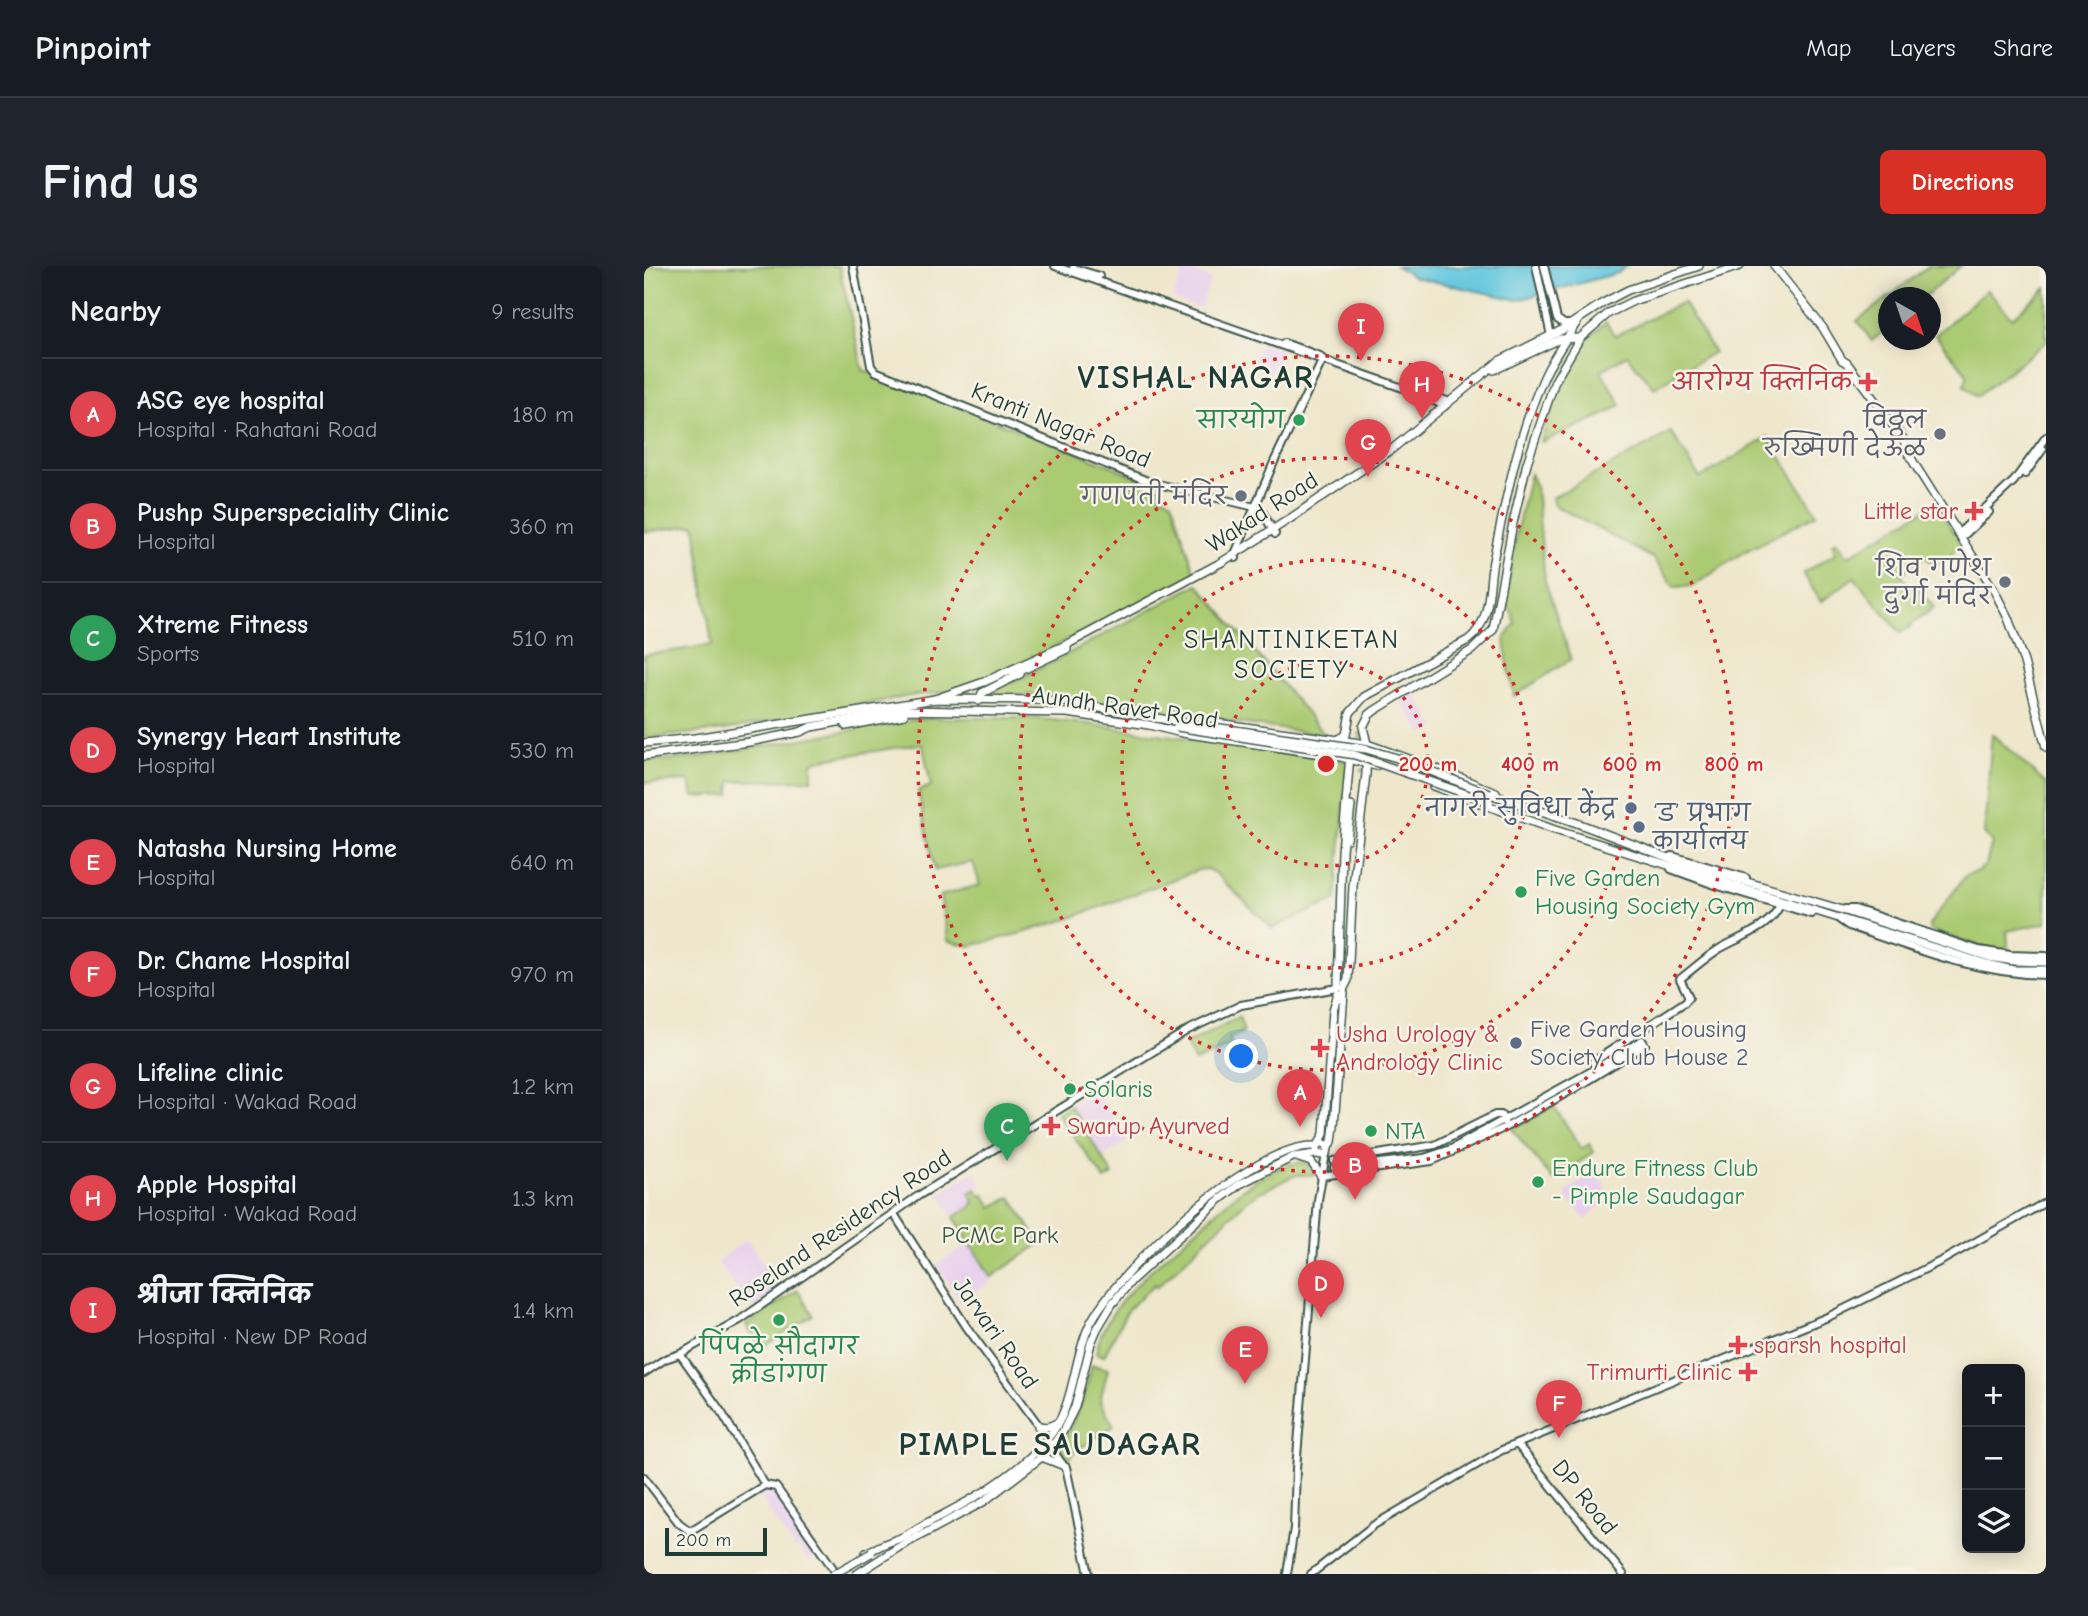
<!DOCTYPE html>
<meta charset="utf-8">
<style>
:root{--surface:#171b24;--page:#20242c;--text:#f1f3f6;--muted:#9ea1a6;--line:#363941;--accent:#d93025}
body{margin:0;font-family:"Comic Neue","Playpen Sans Deva",sans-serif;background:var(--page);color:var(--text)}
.controls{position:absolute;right:21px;bottom:21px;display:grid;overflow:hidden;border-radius:10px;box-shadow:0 4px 18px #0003}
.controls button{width:63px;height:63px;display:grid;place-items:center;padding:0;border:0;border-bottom:2px solid var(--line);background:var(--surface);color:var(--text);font:35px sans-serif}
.compass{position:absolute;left:1234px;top:21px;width:63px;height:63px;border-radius:50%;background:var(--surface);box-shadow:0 4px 18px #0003;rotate:140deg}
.scale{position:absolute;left:21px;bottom:18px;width:102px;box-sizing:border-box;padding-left:7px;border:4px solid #1f3d34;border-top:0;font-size:19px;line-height:24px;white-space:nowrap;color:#1f3d34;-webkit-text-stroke:5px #f7f3e8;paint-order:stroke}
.you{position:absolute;left:598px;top:791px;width:24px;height:24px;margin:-18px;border:5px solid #fff;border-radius:50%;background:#1a73e8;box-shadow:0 0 0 10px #1a73e833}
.badge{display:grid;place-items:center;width:46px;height:46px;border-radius:50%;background:var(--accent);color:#fff;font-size:23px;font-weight:700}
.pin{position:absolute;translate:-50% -58px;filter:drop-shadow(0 2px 4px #0008)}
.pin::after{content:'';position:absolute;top:37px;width:24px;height:21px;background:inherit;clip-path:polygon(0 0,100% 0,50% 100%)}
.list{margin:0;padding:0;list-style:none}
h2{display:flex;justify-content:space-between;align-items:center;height:91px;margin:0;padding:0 28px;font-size:30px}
h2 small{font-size:23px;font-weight:400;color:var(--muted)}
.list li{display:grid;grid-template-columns:46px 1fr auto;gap:21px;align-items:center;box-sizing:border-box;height:112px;padding:0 28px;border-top:2px solid var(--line)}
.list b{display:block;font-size:26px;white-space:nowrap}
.list p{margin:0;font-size:23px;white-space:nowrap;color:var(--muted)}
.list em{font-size:23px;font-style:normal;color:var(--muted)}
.icon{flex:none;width:38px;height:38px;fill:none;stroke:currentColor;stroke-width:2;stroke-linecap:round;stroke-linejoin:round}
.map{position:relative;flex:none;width:1402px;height:1308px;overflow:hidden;border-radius:10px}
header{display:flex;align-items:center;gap:42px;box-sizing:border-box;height:98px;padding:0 35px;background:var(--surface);border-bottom:2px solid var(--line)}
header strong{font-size:33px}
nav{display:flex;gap:38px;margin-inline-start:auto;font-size:24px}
.intro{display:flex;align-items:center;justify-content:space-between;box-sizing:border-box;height:168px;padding:0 42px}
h1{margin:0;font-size:49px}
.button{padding:18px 32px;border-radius:10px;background:var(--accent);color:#fff;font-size:24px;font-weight:700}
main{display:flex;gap:42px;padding:0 42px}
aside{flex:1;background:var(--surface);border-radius:10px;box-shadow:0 4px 18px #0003}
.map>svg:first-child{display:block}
.built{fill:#e9d1ed}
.green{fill:#abcb73;stroke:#658454;stroke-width:2}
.water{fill:#61c6de;stroke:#408289;stroke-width:2}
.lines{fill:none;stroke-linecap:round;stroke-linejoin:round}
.primary-tunnel{stroke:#c5c5ae;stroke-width:7;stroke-dasharray:7 3.5;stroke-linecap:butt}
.secondary-casing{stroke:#3e564b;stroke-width:10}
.primary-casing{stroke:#3e564b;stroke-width:10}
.secondary{stroke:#fff;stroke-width:6}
.primary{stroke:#fff;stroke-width:7}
.primary-bridge-casing{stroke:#3e564b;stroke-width:10;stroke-linecap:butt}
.primary-bridge{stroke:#fff;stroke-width:7}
.ring{fill:none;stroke:#d62828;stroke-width:3.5;stroke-dasharray:3.5 7}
.health-dot{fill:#e0444e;stroke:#f7f3e8;stroke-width:2.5}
.leisure-dot{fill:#2e9e5b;stroke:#f7f3e8;stroke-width:2.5}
.worship-dot{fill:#6b7280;stroke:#f7f3e8;stroke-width:2.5}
.service-dot{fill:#5c6f8a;stroke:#f7f3e8;stroke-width:2.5}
.labels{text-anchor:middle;stroke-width:5;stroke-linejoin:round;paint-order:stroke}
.health-label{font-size:24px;fill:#be3a42;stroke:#f7f3e8;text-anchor:end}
.leisure-label{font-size:24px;fill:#27864d;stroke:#f7f3e8;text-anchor:start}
.worship-label{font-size:24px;fill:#5b616d;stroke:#f7f3e8;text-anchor:end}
.street-label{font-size:24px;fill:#1f3d34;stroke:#f7f3e8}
.service-label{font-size:24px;fill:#4e5e75;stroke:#f7f3e8;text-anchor:start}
.park-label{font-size:24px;fill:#3b5941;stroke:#f7f3e8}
.neighbourhood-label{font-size:26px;letter-spacing:2px;fill:#1f3d34;stroke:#f7f3e8}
.district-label{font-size:32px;font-weight:bold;letter-spacing:2px;fill:#1f3d34;stroke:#f7f3e8}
.centre{fill:#d62828;stroke:#f7f3e8;stroke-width:3.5}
.ring-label{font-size:21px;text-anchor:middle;font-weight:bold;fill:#d62828;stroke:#f7f3e8;stroke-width:5;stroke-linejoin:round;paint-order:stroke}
</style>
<header>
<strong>Pinpoint</strong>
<nav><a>Map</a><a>Layers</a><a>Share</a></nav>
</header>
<div class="intro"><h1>Find us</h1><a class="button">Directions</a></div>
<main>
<aside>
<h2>Nearby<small>9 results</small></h2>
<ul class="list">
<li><span class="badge" style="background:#e0444e">A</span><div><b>ASG eye hospital</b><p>Hospital · Rahatani Road</p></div><em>180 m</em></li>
<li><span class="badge" style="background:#e0444e">B</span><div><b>Pushp Superspeciality Clinic</b><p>Hospital</p></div><em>360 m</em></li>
<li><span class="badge" style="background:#2e9e5b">C</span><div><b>Xtreme Fitness</b><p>Sports</p></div><em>510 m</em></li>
<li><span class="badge" style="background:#e0444e">D</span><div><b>Synergy Heart Institute</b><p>Hospital</p></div><em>530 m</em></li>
<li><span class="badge" style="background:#e0444e">E</span><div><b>Natasha Nursing Home</b><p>Hospital</p></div><em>640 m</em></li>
<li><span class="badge" style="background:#e0444e">F</span><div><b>Dr. Chame Hospital</b><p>Hospital</p></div><em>970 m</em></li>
<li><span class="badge" style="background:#e0444e">G</span><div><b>Lifeline clinic</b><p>Hospital · Wakad Road</p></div><em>1.2 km</em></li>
<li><span class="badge" style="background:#e0444e">H</span><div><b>Apple Hospital</b><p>Hospital · Wakad Road</p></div><em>1.3 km</em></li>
<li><span class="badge" style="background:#e0444e">I</span><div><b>श्रीजा क्लिनिक</b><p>Hospital · New DP Road</p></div><em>1.4 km</em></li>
</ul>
</aside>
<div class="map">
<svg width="1402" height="1308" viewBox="0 0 1402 1308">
<rect width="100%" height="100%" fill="#f7f3e8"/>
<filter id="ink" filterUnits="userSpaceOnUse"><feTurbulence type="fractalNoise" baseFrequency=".0143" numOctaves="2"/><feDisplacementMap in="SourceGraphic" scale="14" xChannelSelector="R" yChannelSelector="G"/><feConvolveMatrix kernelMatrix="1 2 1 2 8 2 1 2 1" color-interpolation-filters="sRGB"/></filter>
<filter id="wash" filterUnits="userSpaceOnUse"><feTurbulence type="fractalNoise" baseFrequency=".00686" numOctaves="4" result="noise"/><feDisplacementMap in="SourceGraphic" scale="28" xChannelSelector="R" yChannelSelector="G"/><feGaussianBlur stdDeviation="1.57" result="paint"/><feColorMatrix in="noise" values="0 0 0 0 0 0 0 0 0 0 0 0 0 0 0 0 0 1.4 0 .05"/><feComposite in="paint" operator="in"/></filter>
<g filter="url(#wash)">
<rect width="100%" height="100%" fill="#eee7cc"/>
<g class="built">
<polygon points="540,3 567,13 556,43 529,33"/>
<polygon points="617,77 638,84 624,110 606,100"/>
<polygon points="769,425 793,462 779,467 755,434"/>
<polygon points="453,824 483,876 459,891 426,839"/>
<polygon points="951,904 966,929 942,954 920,928"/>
<polygon points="330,905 338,918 326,927 330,935 327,941 310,951 295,928"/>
<polygon points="103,973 137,1025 109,1043 73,996"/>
<polygon points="327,978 349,1015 317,1036 292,998"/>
<polygon points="123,1220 129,1221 176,1288 165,1296 154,1282 151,1284 124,1244 115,1226"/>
</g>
<g class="green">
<polygon points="0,0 195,0 219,104 470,201 515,221 514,227 528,235 551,308 416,378 367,402 307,426 271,429 80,464 0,472 0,389 68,379 51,259 0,266"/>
<polygon points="1285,0 1317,0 1280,31 1244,32 1244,61 1228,75 1213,55"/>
<polygon points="1402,22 1402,76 1333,130 1320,120 1324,109 1291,69 1343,24 1368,52"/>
<path d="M1039,36L1070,86L1010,122L983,89L957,105L977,139L962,148L898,176L897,175C913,127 920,89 962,56L971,70Z"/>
<polygon points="1027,166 1056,212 1124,171 1173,248 1100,286 1049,320 1030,321 1009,292 910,239 908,232"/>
<polygon points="886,208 892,221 901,315 927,393 870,430 863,393 861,371 871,358 869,348 861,336 874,259"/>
<polygon points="1291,237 1318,279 1291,301 1281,290 1257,308 1266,321 1270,318 1290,341 1257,367 1210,311 1177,336 1159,307 1192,287 1188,278 1193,275 1204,290"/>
<polygon points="554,318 681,469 393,429 347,430 344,427 405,398"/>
<polygon points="276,452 388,452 444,458 704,495 692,634 628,662 571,607 563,603 554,604 424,653 378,667 326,680 304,675 296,630 336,619 329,596 291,604 274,525 287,520 279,480 276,478 173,494 168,498 168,514 87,515 86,529 49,531 46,515 0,517 0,495 51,492"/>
<polygon points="1348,468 1402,518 1402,657 1363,665 1364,685 1338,681 1286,664 1285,659 1322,609 1334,605 1342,599 1348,576 1340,568"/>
<polygon points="595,751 600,765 585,773 588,779 551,796 542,778"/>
<polygon points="426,840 469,909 461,914 413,847"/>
<polygon points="910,840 938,883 945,878 950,886 909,914 868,863"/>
<path d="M658,896L664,899L670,909H652L616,926L600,937L513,1021L511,1018L484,1043L460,1090L452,1087C459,1039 518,995 552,964C570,948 588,929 609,916C623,907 642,898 658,896Z"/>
<polygon points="332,923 337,930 340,928 348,941 367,931 396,978 347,1011 310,951 327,941 330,935 325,927"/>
<polygon points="154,1024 169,1049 118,1082 102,1059"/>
<polygon points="448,1099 464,1103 456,1135 470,1160 438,1181 436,1179 426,1192 422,1192 416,1183 439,1134"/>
</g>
<polygon class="water" points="752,0 982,0 974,7 874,34 770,11"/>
</g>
<g filter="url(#ink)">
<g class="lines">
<g class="primary-tunnel">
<polyline points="260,449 293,441 328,426"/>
<polyline points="715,464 716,481"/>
<polyline points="717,492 717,508"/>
</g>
<defs>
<g id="secondary">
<polyline points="209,0 227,100 231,105 506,216 611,241 619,247 631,268"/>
<polyline points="411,0 773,127 801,140"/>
<polyline points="892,0 907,70"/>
<polyline points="900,0 913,53 920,58 928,58"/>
<polyline points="429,2 455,10"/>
<polyline points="640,77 676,90"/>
<polyline points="772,123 805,136"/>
<polyline points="1381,208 1399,183"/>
<polyline points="1314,268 1370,215 1402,171"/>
<polyline points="1317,272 1345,246"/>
<polyline points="592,292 591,288 630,196 679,93"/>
<polyline points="1028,590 1102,612"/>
<polyline points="1027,603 1068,618 1167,648 1170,645"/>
<polyline points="1201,643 1211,643 1335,684 1366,689 1402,690"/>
<path d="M1196,654L1205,660C1270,682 1333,708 1402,709"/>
<path d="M953,802L949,796L1041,736L1045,731L1036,713C1049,703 1061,692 1075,683C1097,670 1124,664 1136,639"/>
<polyline points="690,895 791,879 851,849 857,849 860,856"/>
<polyline points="677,910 788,895 862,861 928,824 1001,779 998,774 953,802 807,883 780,892 690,902"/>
<polyline points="250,948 322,1060 401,1168 407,1182 422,1203"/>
<polyline points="36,1088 78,1147 121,1219"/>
<polyline points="0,1107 21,1093 36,1088 96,1054 274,930 544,764 597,739 694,722"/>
<polyline points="873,1178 979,1308"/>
<polyline points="422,1201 445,1308"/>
<polyline points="0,1211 35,1257 46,1265 121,1219 132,1221 193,1308"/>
<polyline points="643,1308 650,1262 652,1203 674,934 682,888"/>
<polyline points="667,1308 730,1259 858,1184 1186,1050 1299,994 1402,936"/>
</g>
<g id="primary">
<polyline points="1130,0 1179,62 1198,94 1203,97 1260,174 1264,187 1273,202 1350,324 1364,352 1380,396 1402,481"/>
<polyline points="850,104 916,73 936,72"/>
<polyline points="370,408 423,383"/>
<polyline points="291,433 340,416 424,378 578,296 647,252 747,184 855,95 918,64 959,37 984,24 1055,0"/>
<polyline points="335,435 338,427 376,408"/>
<polyline points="529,451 723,478 810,509 852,527"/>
<polyline points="202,460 260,449"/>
<path d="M693,474L702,469L706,447L720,431L824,374C848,356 844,321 849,295C862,233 874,167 901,109C910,90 923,73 934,54"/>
<polyline points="0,477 51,472 291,433 397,434 422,436 535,456"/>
<polyline points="0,490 105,476 156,466 167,461 259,444 423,447 505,459 538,467 697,491 732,500"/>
<polyline points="789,520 911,564 1343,698 1369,704 1402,704"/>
<polyline points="846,528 933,557 1041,598 1192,642 1345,691 1370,695 1402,696"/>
<polyline points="703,573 707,540"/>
<polyline points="694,722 698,585 706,489"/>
<polyline points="700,722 704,714 709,620 722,508 723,478 719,461 725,449 730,445 828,384 849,364 869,257 883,197 911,115 936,72 965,47 989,35 1096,0"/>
<circle cx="678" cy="883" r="6"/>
<polyline points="675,878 680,868 689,744 694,728"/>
<polyline points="684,881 688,876 690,860 700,727"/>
<polyline points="655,892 667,896 677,910"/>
<polyline points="394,1160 404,1161 413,1157"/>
<polyline points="398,1191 418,1199"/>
<path d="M222,1287C232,1282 241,1277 251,1274C260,1272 270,1264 279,1259C323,1237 372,1211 404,1172C432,1139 428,1095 446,1058C473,1004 610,876 672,880"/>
<polyline points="213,1308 255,1281 339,1236 403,1187 419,1165 431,1141 447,1077 453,1063 468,1038 487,1015 575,934 596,918 649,891 673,888"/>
</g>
</defs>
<use href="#secondary" class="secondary-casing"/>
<use href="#primary" class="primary-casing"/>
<use href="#secondary" class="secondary"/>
<use href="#primary" class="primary"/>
<defs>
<g id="primary-bridge">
<polyline points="535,456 722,483 753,492 846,528"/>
<polyline points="533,461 711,489 845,536"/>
<polyline points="190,1308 227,1287"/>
</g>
</defs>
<use href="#primary-bridge" class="primary-bridge-casing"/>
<use href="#primary-bridge" class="primary-bridge"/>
</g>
</g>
<g class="ring">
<circle cx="682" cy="498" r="102"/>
<circle cx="682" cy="498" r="204"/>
<circle cx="682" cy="498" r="306"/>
<circle cx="682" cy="498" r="408"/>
</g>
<g class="health-dot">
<path d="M1220.5 105.5h7v7h7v7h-7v7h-7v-7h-7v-7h7z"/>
<path d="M1326.5 234.5h7v7h7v7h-7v7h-7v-7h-7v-7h7z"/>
<path d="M672.5 771.5h7v7h7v7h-7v7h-7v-7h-7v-7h7z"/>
<path d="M403.5 849.5h7v7h7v7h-7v7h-7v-7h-7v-7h7z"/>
<path d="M1090.5 1068.5h7v7h7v7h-7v7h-7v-7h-7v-7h7z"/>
<path d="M1100.5 1095.5h7v7h7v7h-7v7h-7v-7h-7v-7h7z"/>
</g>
<g class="leisure-dot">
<circle cx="655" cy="154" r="7"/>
<circle cx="877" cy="626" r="7"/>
<circle cx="426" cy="823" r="7"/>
<circle cx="727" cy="865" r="7"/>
<circle cx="894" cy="916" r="7"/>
<circle cx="135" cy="1054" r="7"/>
</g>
<g class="worship-dot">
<circle cx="1296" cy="168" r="7"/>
<circle cx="597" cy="230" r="7"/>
<circle cx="1361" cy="316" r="7"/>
</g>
<g class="service-dot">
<circle cx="987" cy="542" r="7"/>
<circle cx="995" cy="561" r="7"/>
<circle cx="872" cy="777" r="7"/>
</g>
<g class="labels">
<g class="health-label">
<text x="1208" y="124">आरोग्य क्लिनिक</text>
<text x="1314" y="253">Little star</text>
<text x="692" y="776" text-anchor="start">Usha Urology &amp;<tspan x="692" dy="28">Andrology Clinic</tspan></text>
<text x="423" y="868" text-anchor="start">Swarup Ayurved</text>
<text x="1110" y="1087" text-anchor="start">sparsh hospital</text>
<text x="1088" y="1114">Trimurti Clinic</text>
</g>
<g class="leisure-label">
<text x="641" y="162" text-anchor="end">सारयोग</text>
<text x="891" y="620">Five Garden<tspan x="891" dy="28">Housing Society Gym</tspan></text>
<text x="440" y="831">Solaris</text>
<text x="741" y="873">NTA</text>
<text x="908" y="910">Endure Fitness Club<tspan x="908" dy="28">- Pimple Saudagar</tspan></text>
<text x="135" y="1088" text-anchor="middle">पिंपळे सौदागर<tspan x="135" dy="28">क्रीडांगण</tspan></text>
</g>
<g class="worship-label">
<text x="1282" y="162">विठ्ठल<tspan x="1282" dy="28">रुख्मिणी देऊळ</tspan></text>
<text x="583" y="238">गणपती मंदिर</text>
<text x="1347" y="310">शिव गणेश<tspan x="1347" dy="28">दुर्गा मंदिर</tspan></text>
</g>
<g class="street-label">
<text transform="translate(417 159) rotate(22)" y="8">Kranti Nagar Road</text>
<text transform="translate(618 246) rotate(-33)" y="8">Wakad Road</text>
<text transform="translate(481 441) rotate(8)" y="8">Aundh Ravet Road</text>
<text transform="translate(196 962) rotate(-34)" y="8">Roseland Residency Road</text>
<text transform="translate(352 1067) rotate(55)" y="8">Jarvari Road</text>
<text transform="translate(941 1231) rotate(51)" y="8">DP Road</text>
</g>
<g class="service-label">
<text x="973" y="550" text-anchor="end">नागरी सुविधा केंद्र</text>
<text x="1009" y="555">‘ड’ प्रभाग<tspan x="1009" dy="28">कार्यालय</tspan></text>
<text x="886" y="771">Five Garden Housing<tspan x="886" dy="28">Society Club House 2</tspan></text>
</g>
<g class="park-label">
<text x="356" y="977">PCMC Park</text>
</g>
<g class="neighbourhood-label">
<text x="648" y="382">SHANTINIKETAN<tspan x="648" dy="30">SOCIETY</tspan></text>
</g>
<g class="district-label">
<text x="552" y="122">VISHAL NAGAR</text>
<text x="406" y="1189">PIMPLE SAUDAGAR</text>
</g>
</g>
<circle cx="682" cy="498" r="10" class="centre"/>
<g class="ring-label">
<text x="784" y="505">200 m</text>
<text x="886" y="505">400 m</text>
<text x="988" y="505">600 m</text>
<text x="1090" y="505">800 m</text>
</g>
</svg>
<div class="controls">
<button>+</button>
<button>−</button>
<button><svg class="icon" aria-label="layers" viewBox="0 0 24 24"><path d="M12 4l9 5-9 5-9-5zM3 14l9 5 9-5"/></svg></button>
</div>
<svg class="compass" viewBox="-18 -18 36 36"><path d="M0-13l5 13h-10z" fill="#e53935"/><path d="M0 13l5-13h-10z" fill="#9ea1a6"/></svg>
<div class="scale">200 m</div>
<div class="you"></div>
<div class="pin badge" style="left:656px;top:861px;background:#e0444e">A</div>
<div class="pin badge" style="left:711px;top:934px;background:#e0444e">B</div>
<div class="pin badge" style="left:363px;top:895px;background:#2e9e5b">C</div>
<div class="pin badge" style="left:677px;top:1052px;background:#e0444e">D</div>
<div class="pin badge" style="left:601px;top:1118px;background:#e0444e">E</div>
<div class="pin badge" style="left:915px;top:1172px;background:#e0444e">F</div>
<div class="pin badge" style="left:724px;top:211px;background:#e0444e">G</div>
<div class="pin badge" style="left:778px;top:153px;background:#e0444e">H</div>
<div class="pin badge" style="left:717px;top:95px;background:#e0444e">I</div>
</div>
</main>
